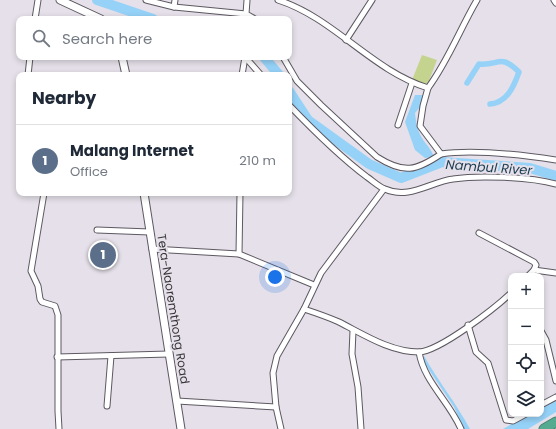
<!DOCTYPE html>
<meta charset="utf-8">
<style>
:root{--surface:#fff;--page:#f6f6f7;--text:#1f2937;--muted:#747a83;--line:#e0e1e3;--accent:#111827}
body{margin:0;font-family:Poppins,sans-serif;background:var(--page);color:var(--text)}
.controls{position:absolute;right:12px;bottom:12px;display:grid;overflow:hidden;border-radius:8px;box-shadow:0 2px 6px #0003}
.controls button{width:36px;height:36px;display:grid;place-items:center;padding:0;border:0;border-bottom:1px solid var(--line);background:var(--surface);color:var(--text);font:20px sans-serif}
.you{position:absolute;left:275px;top:277px;width:14px;height:14px;margin:-10px;border:3px solid #fff;border-radius:50%;background:#1a73e8;box-shadow:0 0 0 6px #1a73e833}
.badge{display:grid;place-items:center;width:26px;height:26px;border-radius:50%;background:var(--accent);color:#fff;font-size:13px;font-weight:700}
.pin{position:absolute;translate:-50% -50%;border:2px solid #fff;box-shadow:0 1px 4px #0006}
.list{margin:0;padding:0;list-style:none}
h2{display:flex;justify-content:space-between;align-items:center;height:52px;margin:0;padding:0 16px;font-size:17px}
h2 small{font-size:13px;font-weight:400;color:var(--muted)}
.list li{display:grid;grid-template-columns:26px 1fr auto;gap:12px;align-items:center;box-sizing:border-box;height:72px;padding:0 16px;border-top:1px solid var(--line)}
.list b{display:block;font-size:15px;white-space:nowrap}
.list p{margin:0;font-size:13px;white-space:nowrap;color:var(--muted)}
.list em{font-size:13px;font-style:normal;color:var(--muted)}
.icon{flex:none;width:22px;height:22px;fill:none;stroke:currentColor;stroke-width:2;stroke-linecap:round;stroke-linejoin:round}
.map{position:relative;flex:none;width:556px;height:429px;overflow:hidden}
.search{position:absolute;background:var(--surface);box-shadow:0 2px 6px #0003;left:16px;top:16px;width:276px;height:44px;display:flex;align-items:center;gap:10px;box-sizing:border-box;padding:0 14px;border-radius:8px;color:var(--muted);font-size:15px}
.panel{position:absolute;background:var(--surface);box-shadow:0 2px 6px #0003;left:16px;top:72px;width:276px;height:124px;border-radius:8px}
.map>svg:first-child{display:block}
.green{fill:#c4d48f}
.water{fill:#96d2f8}
.lines{fill:none;stroke-linecap:round;stroke-linejoin:round}
.canal{stroke:#96d2f8;stroke-width:5.5}
.river{stroke:#96d2f8;stroke-width:10}
.street-casing{stroke:#5d5861;stroke-width:7}
.secondary-casing{stroke:#5d5861;stroke-width:9}
.highway-casing{stroke:#4a8171;stroke-width:11}
.street{stroke:#fff;stroke-width:5}
.secondary{stroke:#fff;stroke-width:7}
.highway{stroke:#55aa8f;stroke-width:9}
.labels{text-anchor:middle;stroke-width:4;stroke-linejoin:round;paint-order:stroke}
.street-label{font-size:12px;fill:#363438;stroke:#e5e0e9}
.water-label{font-size:13px;font-style:italic;fill:#1b3c50;stroke:#e5e0e9}
</style>
<div class="map">
<svg width="556" height="429" viewBox="0 0 556 429">
<rect width="100%" height="100%" fill="#e5e0e9"/>
<polygon class="green" points="422,55 437,60 427,86 412,80"/>
<g class="water">
<path d="M415,95H424L421,106L415,113C416,121 417,130 422,138C426,145 431,148 434,157L425,158L415,150L405,122Z"/>
<path d="M424,356C438,381 456,403 470,429H464L454,407L425,364L422,357Z"/>
<polygon points="556,398 556,412 528,429 503,429 529,414 541,414 541,407"/>
</g>
<g class="lines">
<path class="canal" d="M467,83L479,64C499,66 500,53 519,72C514,86 507,103 490,104"/>
<g class="river">
<polyline points="97,0 153,19"/>
<polyline points="264,57 279,75"/>
<polyline points="289,91 308,120 369,164 401,178 442,162 530,168 556,176"/>
</g>
<defs>
<g id="street">
<polyline points="146,0 174,7 246,14"/>
<polyline points="247,0 246,14 255,19"/>
<path d="M278,0C334,18 371,70 428,88C448,61 460,29 477,0"/>
<polyline points="554,0 556,3"/>
<polyline points="174,7 175,0"/>
<polyline points="35,19 38,0"/>
<polyline points="346,40 372,0"/>
<polyline points="245,57 261,75"/>
<path d="M283,57L297,81L321,105L377,157C404,174 416,171 441,154"/>
<polyline points="28,75 30,57"/>
<polyline points="242,75 245,57"/>
<path d="M428,88L423,106L420,126L441,154C474,149 523,155 556,160"/>
<path d="M289,105C313,130 339,156 367,177C373,181 379,187 385,189C409,200 430,182 453,179C479,175 530,177 556,184"/>
<polyline points="398,125 412,83"/>
<polyline points="44,193 31,271 38,286 40,299 42,302 55,306 58,315 58,411 59,429"/>
<polyline points="97,230 150,232"/>
<polyline points="479,233 534,262 536,265 534,270"/>
<polyline points="152,249 239,254 314,285"/>
<polyline points="239,254 240,193"/>
<polyline points="528,276 534,270 556,273"/>
<path d="M304,309C316,313 328,317 339,322C363,334 390,352 419,352C440,351 495,308 511,293"/>
<polyline points="468,325 476,352 488,363 506,420 513,421 526,414"/>
<polyline points="353,331 352,354 358,387 361,429"/>
<polyline points="541,331 546,340 556,381"/>
<path d="M419,352C424,382 449,401 461,429"/>
<polyline points="57,357 169,354"/>
<polyline points="177,401 276,407"/>
<polyline points="541,405 556,397"/>
<polyline points="107,406 111,356"/>
<polyline points="281,429 276,407 273,373 277,356 304,309 321,273 384,189"/>
</g>
<g id="secondary">
<polyline points="60,0 101,19"/>
<polyline points="122,57 126,75"/>
<polyline points="144,193 181,429"/>
</g>
<polyline id="highway" points="544,429 556,422"/>
</defs>
<use href="#street" class="street-casing"/>
<use href="#secondary" class="secondary-casing"/>
<use href="#highway" class="highway-casing"/>
<use href="#street" class="street"/>
<use href="#secondary" class="secondary"/>
<use href="#highway" class="highway"/>
</g>
<g class="labels">
<g class="street-label">
<text transform="translate(173 309) rotate(81)" y="4">Tera-Naoremthong Road</text>
</g>
<g class="water-label">
<text transform="translate(489 167) rotate(4)" y="5">Nambul River</text>
</g>
</g>
</svg>
<div class="controls">
<button>+</button>
<button>−</button>
<button><svg class="icon" aria-label="locate" viewBox="0 0 24 24"><circle cx="12" cy="12" r="6"/><path d="M12 2v4M12 18v4M2 12h4M18 12h4"/></svg></button>
<button><svg class="icon" aria-label="layers" viewBox="0 0 24 24"><path d="M12 4l9 5-9 5-9-5zM3 14l9 5 9-5"/></svg></button>
</div>
<div class="you"></div>
<div class="pin badge" style="left:103px;top:255px;background:#5c6f8a">1</div>
<div class="search"><svg class="icon" aria-label="search" viewBox="0 0 24 24"><circle cx="10" cy="10" r="6"/><path d="M15 15l6 6"/></svg>Search here</div>
<section class="panel">
<h2>Nearby<small></small></h2>
<ul class="list">
<li><span class="badge" style="background:#5c6f8a">1</span><div><b>Malang Internet</b><p>Office</p></div><em>210 m</em></li>
</ul>
</section>
</div>
